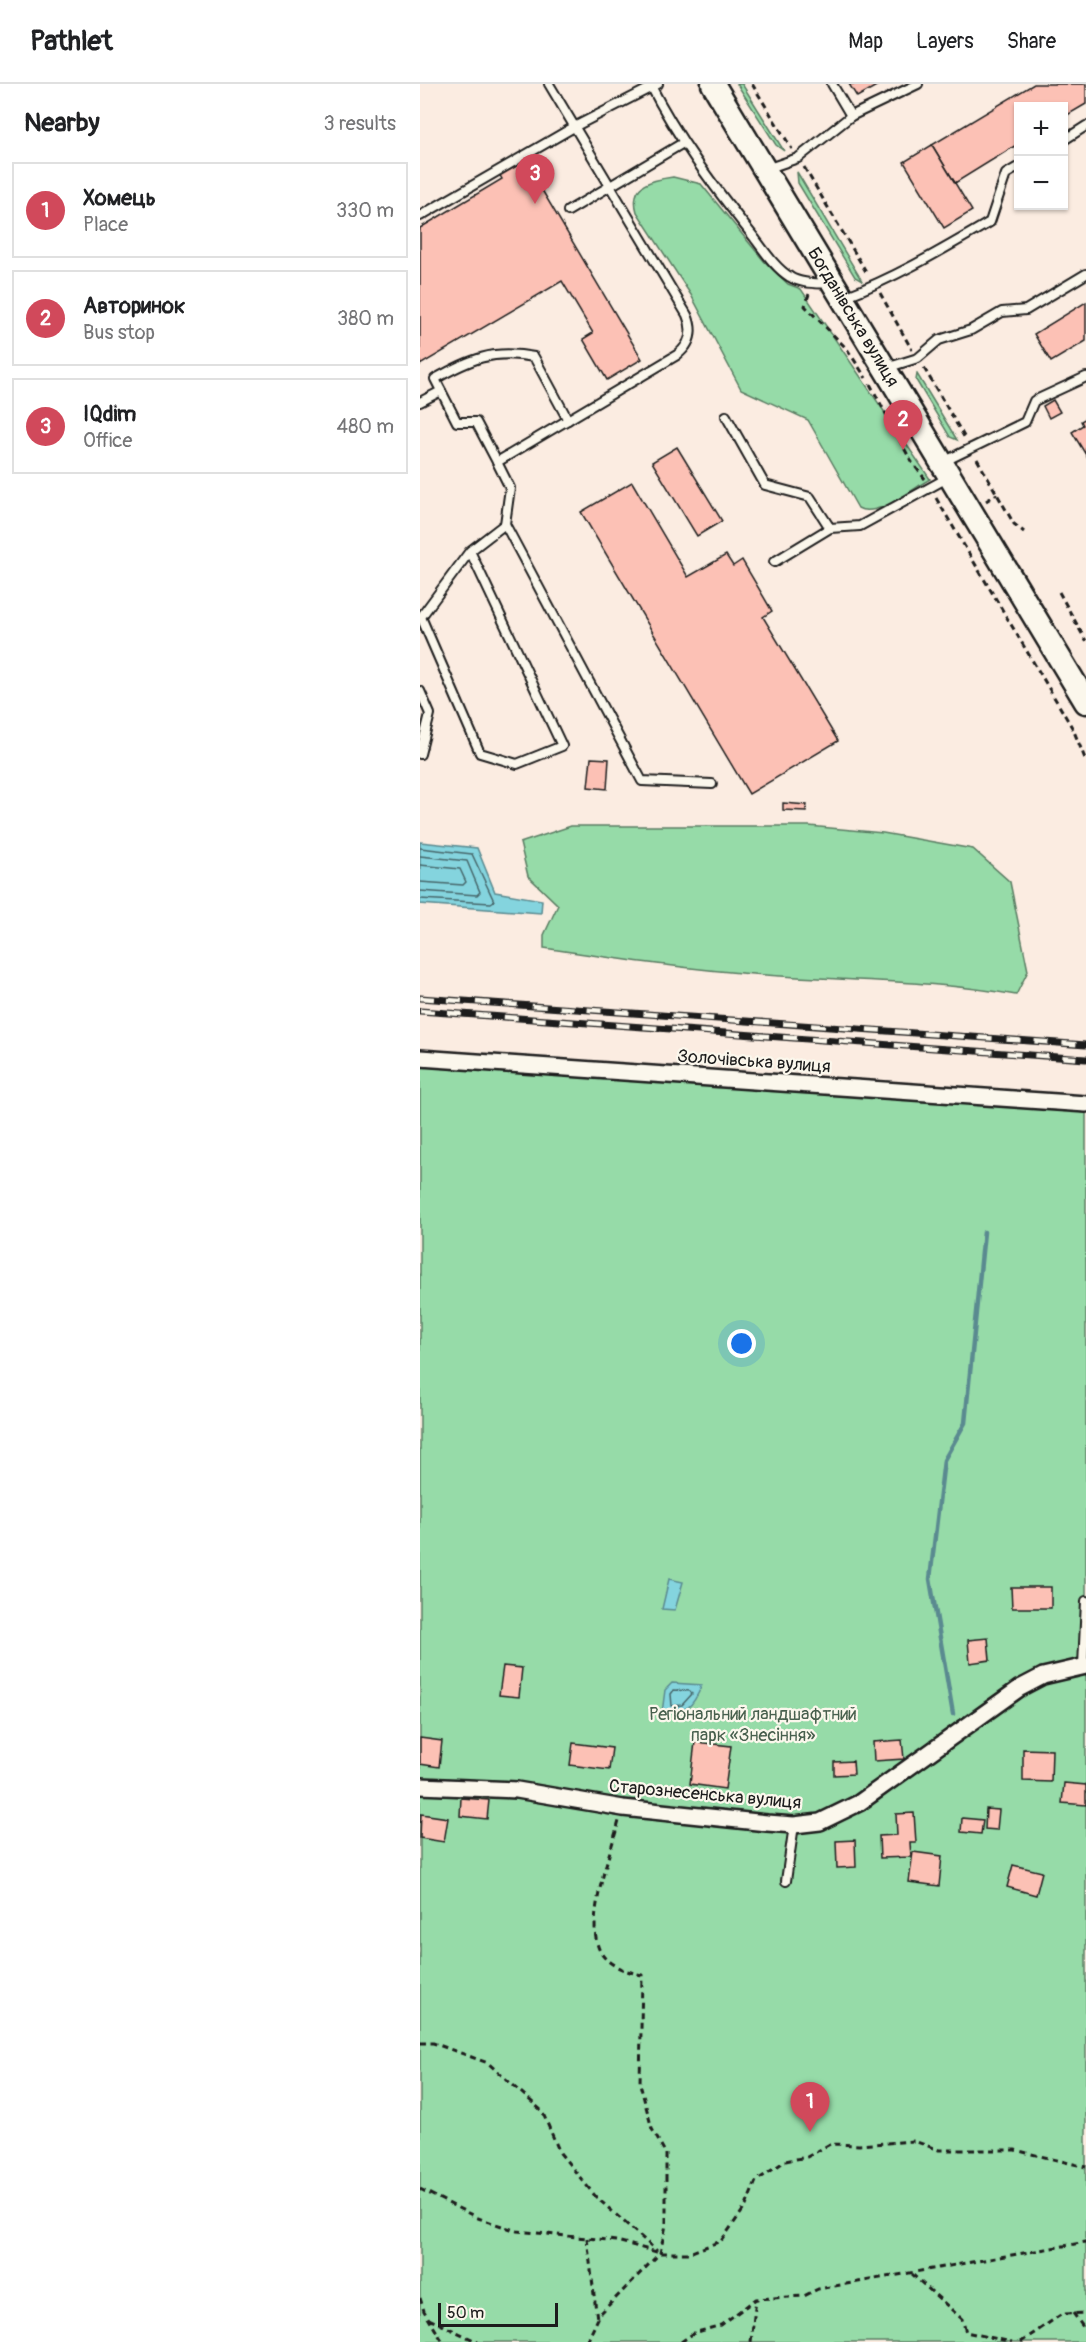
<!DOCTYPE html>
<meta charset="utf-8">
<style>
:root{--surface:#fff;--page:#f2f2f2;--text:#202124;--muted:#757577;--line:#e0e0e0;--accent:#d1495b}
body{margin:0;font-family:Pangolin,sans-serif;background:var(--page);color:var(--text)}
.controls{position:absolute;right:18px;top:18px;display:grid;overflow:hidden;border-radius:0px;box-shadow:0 2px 4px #0004}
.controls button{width:54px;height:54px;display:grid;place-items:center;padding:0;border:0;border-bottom:2px solid var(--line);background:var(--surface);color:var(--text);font:30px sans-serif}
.scale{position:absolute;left:18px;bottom:15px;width:120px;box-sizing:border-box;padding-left:6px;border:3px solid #1c1c1c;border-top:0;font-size:16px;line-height:21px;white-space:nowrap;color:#1c1c1c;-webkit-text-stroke:4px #fbf7ec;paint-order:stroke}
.you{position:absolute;left:322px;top:1260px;width:21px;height:21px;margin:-15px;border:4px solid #fff;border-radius:50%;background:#1a73e8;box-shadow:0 0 0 9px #1a73e833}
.badge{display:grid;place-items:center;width:39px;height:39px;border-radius:50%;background:var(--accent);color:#fff;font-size:20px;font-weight:700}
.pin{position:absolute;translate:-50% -50px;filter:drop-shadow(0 2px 3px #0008)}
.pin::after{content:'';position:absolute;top:32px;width:21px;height:18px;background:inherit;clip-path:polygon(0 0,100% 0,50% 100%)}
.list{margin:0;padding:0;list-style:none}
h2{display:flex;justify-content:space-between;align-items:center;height:78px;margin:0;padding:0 24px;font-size:26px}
h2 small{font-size:20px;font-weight:400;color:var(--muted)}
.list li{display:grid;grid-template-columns:39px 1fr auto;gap:18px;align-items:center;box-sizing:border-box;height:96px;margin:0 12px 12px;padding:0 12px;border:2px solid var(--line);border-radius:0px}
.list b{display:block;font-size:22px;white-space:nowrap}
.list p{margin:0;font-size:20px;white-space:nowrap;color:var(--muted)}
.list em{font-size:20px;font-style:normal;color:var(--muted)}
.map{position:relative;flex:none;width:666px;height:2258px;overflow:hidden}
header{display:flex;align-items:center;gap:36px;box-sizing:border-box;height:84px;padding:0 30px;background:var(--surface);border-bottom:2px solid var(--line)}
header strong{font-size:28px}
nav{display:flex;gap:33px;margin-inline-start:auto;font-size:21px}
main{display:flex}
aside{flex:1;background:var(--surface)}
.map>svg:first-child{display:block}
.green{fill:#96dba8;stroke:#597c62;stroke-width:1.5}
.water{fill:#84d4de;stroke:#5a8a90;stroke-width:1.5}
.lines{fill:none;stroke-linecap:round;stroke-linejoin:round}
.shore{stroke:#46666a;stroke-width:1.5}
.stream{stroke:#5a8a90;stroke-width:4.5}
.building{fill:#fcc1b5;stroke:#1c1c1c;stroke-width:1.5}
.lane-casing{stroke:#1c1c1c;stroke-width:12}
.street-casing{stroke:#1c1c1c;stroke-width:20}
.secondary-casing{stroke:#1c1c1c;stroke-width:27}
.path{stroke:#1c1c1c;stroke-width:3;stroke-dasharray:6 4.5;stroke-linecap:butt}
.lane{stroke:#fbf7ec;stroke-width:8}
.street{stroke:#fbf7ec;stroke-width:15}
.secondary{stroke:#fbf7ec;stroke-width:22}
.rail-casing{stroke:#1c1c1c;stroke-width:7}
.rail{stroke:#fbf7ec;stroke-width:4.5;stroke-dasharray:14;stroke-linecap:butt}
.labels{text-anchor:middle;stroke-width:4.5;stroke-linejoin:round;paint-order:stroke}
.street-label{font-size:18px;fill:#1c1c1c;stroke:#fbf7ec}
.park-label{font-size:18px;fill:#475f4d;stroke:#fbf7ec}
</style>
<header>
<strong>Pathlet</strong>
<nav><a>Map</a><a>Layers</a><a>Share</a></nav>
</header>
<main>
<aside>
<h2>Nearby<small>3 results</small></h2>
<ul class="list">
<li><span class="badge">1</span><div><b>Хомець</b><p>Place</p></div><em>330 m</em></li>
<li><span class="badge">2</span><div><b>Авторинок</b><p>Bus stop</p></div><em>380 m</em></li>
<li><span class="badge">3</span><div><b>IQdim</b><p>Office</p></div><em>480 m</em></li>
</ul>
</aside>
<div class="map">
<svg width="666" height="2258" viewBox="0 0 666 2258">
<rect width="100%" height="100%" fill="#fbece1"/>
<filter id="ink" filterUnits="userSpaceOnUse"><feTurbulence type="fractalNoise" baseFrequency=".0167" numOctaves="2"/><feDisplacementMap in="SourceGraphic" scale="12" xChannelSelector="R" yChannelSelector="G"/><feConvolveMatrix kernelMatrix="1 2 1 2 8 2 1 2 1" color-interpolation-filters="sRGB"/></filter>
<g filter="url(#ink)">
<g class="green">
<polygon points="317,0 322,0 364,67 356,61"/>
<polygon points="377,88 442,197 435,193 378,99"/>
<path d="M253,93L281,100L344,177L368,200L381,205L510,395C492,405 456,435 438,424L388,336L321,305L271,211L217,128C209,100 231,96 253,93Z"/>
<polygon points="497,290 537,356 530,353 496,296"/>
<path d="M151,742H389L463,749L553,765L590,798L608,887L596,911C514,896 429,897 346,891C271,886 198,875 124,864V851L138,821L108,792L100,759Z"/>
<polygon points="0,982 666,1022 666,2258 0,2258"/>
</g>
<g class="water">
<polygon points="0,758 57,764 75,808 122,816 121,829 0,820"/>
<polygon points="249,1495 263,1498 255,1526 242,1525"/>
<path d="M252,1599L282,1601C272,1625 268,1627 242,1629L245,1606Z"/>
</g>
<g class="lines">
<g class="shore">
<polyline points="0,764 52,770 74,817 71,819 0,815"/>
<polyline points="0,772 47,777 60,808 57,811 0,807"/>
<polyline points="0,781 40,785 46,798 43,801 0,798"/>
<polygon points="254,1606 270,1607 272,1610 262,1621 252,1622 251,1610"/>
</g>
<polyline class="stream" points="533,1630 510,1495 524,1376 545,1339 564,1148"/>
</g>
<g class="building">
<polygon points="429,0 460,0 437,13"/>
<polygon points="614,0 666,0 666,20 644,33 644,22 598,22 598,60 535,99 512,61"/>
<polygon points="512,61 552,127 524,144 484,78"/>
<polygon points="103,74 222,275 187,296 163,255 173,249 142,197 0,281 0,144 82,95 78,88"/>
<polygon points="666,218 666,257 631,278 614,250"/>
<polygon points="633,316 640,328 629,334 623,322"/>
<polygon points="666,334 666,371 652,348 663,341 661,337"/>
<polygon points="257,363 302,437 277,452 232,378"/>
<polygon points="212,398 268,493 306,471 313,482 322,476 352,527 343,533 418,657 329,710 161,428"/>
<polygon points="171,674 189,675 187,705 168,703"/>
<polygon points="363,719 387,721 386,727 363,726"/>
<polygon points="591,1503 631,1503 631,1524 592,1524"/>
<polygon points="568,1554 570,1576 550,1579 548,1556"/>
<polygon points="83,1582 102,1584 99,1613 79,1611"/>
<polygon points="0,1654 22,1657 19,1683 0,1680"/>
<polygon points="482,1656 484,1675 454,1677 453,1658"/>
<polygon points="275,1658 311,1662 305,1705 270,1700"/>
<polygon points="153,1659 192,1664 189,1686 150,1681"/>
<polygon points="603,1665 632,1666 631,1698 603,1697"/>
<polygon points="433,1677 434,1690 414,1691 414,1678"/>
<polygon points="644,1699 666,1701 666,1721 642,1719"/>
<polygon points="41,1714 69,1716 67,1735 40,1732"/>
<polygon points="566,1725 579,1726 577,1746 565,1745"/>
<polygon points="494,1729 496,1759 490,1759 491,1773 460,1774 459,1752 477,1751 476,1730"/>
<polygon points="1,1730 28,1734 24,1758 0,1754"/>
<polygon points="542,1734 563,1736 561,1750 541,1748"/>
<polygon points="435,1756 436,1783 417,1784 416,1757"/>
<polygon points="493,1768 522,1772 519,1802 489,1798"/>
<polygon points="593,1781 622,1788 616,1811 587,1803"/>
</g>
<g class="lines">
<defs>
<g id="lane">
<path d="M230,0C258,55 294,103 333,152C343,165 355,184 370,193C381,200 397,199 410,200"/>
<polyline points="412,0 431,32"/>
<polyline points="644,56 666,42"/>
<polyline points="346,85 378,74 431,32 498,0"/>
<polyline points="148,127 263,59"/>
<polyline points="0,132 154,43 238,0"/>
<path d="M424,213C475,194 522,166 570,138L586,90L598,83"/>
<polyline points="466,284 498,274 519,256 551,246 582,228 606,226 666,190"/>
<polyline points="0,318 21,307"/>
<polyline points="306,332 345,401 390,413 410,444 440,442 529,393"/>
<path d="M77,378L56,338H37L15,295C50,275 73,265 114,273L148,336"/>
<polyline points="523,378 605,338 614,317 666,293"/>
<polyline points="85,440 222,697 292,700"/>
<path d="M50,467L1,533L60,669L97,680L142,662L50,467L85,440L90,404L77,378L257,271C271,260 274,247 267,231L129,0"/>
<polyline points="354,478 410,444"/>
<polyline points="0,607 10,630 0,670"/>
<polyline points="663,1582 666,1517"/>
<polyline points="366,1797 374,1741"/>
</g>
<g id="street">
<polyline points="0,974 666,1020"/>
<polyline points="0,1702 97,1706 203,1724 347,1739 374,1741 400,1738 439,1719 600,1604 623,1592 666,1582"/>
</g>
<g id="secondary">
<path id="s1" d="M293,0L666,618"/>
</g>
</defs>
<use href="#lane" class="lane-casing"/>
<use href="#street" class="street-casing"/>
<use href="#secondary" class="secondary-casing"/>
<g class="path">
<polyline points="332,0 372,65"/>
<polyline points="384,83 448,191"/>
<polyline points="460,209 492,266"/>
<polyline points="389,210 385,222 427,265 446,294"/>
<polyline points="504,284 546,356"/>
<polyline points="450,300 491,377 505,395"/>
<polyline points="557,375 594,440 604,448"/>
<polyline points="516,414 653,645 666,677"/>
<polyline points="566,417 577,410"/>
<polyline points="639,508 666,557"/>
<polyline points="0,1959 13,1959 68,1979 122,2027 140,2069 176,2113 237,2167"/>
<polyline points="0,2105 58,2134 97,2147 197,2157 240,2169 269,2169 301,2157 326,2122 336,2097 365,2077 387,2073 410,2060 439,2061 494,2057 519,2066 595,2066 666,2083"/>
<polyline points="167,2154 177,2235"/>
<polyline points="492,2190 542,2235 546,2248 592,2258"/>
<polyline points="0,2214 4,2227 23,2258"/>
<polyline points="653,2229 666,2247"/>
<polyline points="9,2235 58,2258"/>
<path d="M167,2258L180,2230L240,2169L246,2141V2070L232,2045L220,2000L222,1891C209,1888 194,1884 184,1873C160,1846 191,1768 199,1737"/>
<polyline points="261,2258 274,2249 301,2241 336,2215 384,2212 398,2205 666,2158"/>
<polyline points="331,2258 336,2215"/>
<polyline points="601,2258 642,2230 666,2229"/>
</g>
<use href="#lane" class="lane"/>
<use href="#street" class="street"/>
<use href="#secondary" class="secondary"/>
<defs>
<g id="rail">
<polyline points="0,914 666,961"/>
<polyline points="0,927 666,975"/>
</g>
</defs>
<use href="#rail" class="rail-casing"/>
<use href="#rail" class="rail"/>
</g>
</g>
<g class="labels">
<g class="street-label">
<text dy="6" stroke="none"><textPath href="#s1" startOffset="272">Богданівська вулиця</textPath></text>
<text transform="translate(334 977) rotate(4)" y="6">Золочівська вулиця</text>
<text transform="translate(285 1710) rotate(5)" y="6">Старознесенська вулиця</text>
</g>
<g class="park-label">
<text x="333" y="1636">Регіональний ландшафтний<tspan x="333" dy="21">парк «Знесіння»</tspan></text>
</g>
</g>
</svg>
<div class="controls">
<button>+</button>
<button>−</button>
</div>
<div class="scale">50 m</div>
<div class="you"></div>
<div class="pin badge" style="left:390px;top:2048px">1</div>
<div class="pin badge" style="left:483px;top:366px">2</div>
<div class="pin badge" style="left:115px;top:120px">3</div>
</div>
</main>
